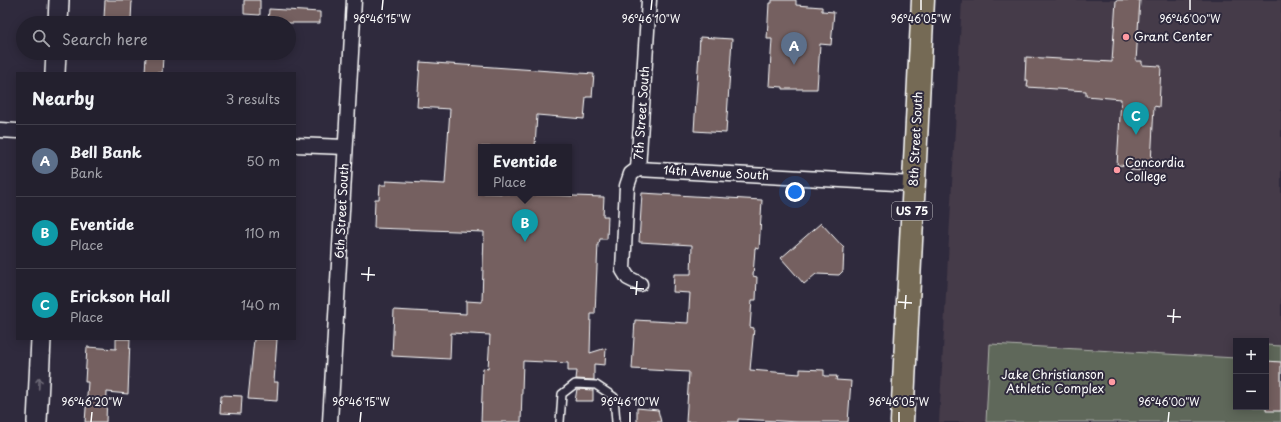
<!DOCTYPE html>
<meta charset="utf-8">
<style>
:root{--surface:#23202e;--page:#2f2d3a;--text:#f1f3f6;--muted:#a3a3aa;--line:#403e4a;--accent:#b45309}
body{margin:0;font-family:"Playpen Sans",sans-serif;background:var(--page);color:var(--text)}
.controls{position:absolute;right:12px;bottom:12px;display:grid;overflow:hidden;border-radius:0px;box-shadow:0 2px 10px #0003}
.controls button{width:36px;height:36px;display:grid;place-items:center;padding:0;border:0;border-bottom:1px solid var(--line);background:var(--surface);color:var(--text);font:20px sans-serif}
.you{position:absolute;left:795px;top:192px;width:14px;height:14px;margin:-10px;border:3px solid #fff;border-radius:50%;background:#1a73e8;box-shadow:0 0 0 6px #1a73e833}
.badge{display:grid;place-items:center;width:26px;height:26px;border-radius:50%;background:var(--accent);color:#fff;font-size:13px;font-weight:700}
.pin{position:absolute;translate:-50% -33px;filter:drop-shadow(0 1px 2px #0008)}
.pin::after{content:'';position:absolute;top:21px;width:14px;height:12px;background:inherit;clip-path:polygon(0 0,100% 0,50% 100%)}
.popup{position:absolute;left:478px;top:144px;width:94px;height:52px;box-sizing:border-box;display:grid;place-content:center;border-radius:0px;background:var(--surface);filter:drop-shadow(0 1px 3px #0005);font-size:13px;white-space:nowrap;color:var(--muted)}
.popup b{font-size:15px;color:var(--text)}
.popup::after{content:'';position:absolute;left:50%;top:100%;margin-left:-8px;border:8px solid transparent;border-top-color:var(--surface)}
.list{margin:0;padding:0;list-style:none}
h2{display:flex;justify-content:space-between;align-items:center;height:52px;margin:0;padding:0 16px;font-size:17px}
h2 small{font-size:13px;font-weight:400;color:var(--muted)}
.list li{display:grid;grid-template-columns:26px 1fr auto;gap:12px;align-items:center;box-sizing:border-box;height:72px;padding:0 16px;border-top:1px solid var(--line)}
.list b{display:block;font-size:15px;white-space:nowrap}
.list p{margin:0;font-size:13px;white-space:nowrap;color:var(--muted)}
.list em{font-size:13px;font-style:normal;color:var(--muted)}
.icon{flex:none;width:22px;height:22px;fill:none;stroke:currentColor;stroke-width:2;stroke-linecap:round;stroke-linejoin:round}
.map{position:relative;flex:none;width:1281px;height:422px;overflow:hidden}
.search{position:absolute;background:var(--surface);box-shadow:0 2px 10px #0003;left:16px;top:16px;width:280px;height:44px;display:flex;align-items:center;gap:10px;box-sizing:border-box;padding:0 14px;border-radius:22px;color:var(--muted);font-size:15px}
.panel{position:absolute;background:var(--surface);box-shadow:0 2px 10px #0003;left:16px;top:72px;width:280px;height:268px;border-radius:0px}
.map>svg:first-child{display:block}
.built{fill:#443a48;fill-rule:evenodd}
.grass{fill:#5f675a;stroke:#afb3ac}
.building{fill:#746061;stroke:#fff}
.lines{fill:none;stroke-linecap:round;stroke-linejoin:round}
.lane-casing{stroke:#fff;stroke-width:10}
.street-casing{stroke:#fff;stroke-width:17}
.secondary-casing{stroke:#fff;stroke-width:22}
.primary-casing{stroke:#fff;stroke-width:25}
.lane{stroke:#2f2a3d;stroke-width:7}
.street{stroke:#2f2a3d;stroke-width:14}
.secondary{stroke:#2f2a3d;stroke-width:19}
.primary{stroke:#756a55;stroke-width:22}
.oneway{stroke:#6d6a77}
.ticks{fill:none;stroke:#fff;stroke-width:1.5}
.poi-dot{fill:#ff9aa2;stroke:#2f2a3d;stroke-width:1.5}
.labels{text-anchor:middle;stroke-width:4;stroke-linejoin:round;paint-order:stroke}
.shield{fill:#2f2a3d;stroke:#c1bfc5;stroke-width:1}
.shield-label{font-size:11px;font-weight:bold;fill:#fff}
.poi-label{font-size:12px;fill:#fff;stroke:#2f2a3d;text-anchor:start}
.street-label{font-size:12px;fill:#fff;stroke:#2f2a3d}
.ticks-label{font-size:10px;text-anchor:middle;fill:#fff;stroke:#2f2a3d;stroke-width:4;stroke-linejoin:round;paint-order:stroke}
</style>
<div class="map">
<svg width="1281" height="422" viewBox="0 0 1281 422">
<rect width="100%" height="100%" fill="#2f2a3d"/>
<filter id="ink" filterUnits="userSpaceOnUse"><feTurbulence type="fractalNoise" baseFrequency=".025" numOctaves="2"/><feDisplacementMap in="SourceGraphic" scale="8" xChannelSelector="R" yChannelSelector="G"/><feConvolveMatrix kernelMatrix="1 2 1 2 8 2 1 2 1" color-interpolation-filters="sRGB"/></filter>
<g filter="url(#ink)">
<path class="built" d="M962,0H1281V422H939ZM1236,341H1266V407H1236Z"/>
<polygon class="grass" points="990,344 1236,358 1236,407 1266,407 1266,345 1281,346 1281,422 986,422"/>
<g class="building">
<polygon points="105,0 132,0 131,20 104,18"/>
<polygon points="244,0 260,0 260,15 244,14"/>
<polygon points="772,0 796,0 796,5 822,7 822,11 834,12 831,45 820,44 817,89 783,89 783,87 769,86 772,39 767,39 769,3 772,3"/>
<polygon points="1116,0 1140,0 1136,61 1142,61 1142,65 1161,66 1159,107 1154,106 1151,164 1146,164 1145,171 1131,170 1131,166 1117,165 1121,99 1086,96 1086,91 1027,87 1028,80 1025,80 1026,57 1112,62"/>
<polygon points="269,9 320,12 320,23 268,23"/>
<polygon points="700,37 732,39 726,133 694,131"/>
<polygon points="146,56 163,57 162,73 145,72"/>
<polygon points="420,62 594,74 592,97 586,97 584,119 537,115 535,147 481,147 481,193 604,197 603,216 608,216 607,239 600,239 599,243 598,243 595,314 591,314 590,353 606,348 605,365 594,364 594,380 576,379 577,371 568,371 568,363 523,361 521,422 481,422 483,368 488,369 490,335 451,333 450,359 392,356 394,310 466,314 466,301 482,302 484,232 374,228 375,199 379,199 380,185 386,185 386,181 445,184 450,109 417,107"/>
<polygon points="642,193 762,200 759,249 755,248 753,276 757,277 756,300 752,300 750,327 754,328 750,370 800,374 800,369 824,370 824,376 837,376 836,380 851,381 848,422 799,422 738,419 738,422 686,422 689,372 632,369 635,320 688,323 690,293 673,292 674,274 691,274 692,245 639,242"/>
<polygon points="821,223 844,248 843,271 839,275 816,274 804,284 781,258"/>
<polygon points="116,339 130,339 128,394 107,392 106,422 85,422 88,382 85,382 87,347 116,349"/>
<polygon points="254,339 277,339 274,382 278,382 277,401 248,399"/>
<polygon points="1266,361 1281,362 1281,411 1266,411"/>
<polygon points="577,389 593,390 593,401 575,401"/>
<polygon points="221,395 242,396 241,414 220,413"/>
<polygon points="637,408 658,410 661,422 637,422"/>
</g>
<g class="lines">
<defs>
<polyline id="lane" points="560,422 562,394 575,384 596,385 614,397 616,422"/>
<g id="street">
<polyline points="0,130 17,131"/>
<polyline points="295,145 345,147"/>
<polyline points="638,169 914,184"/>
<polyline points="638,169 649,0"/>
<polyline points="638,169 631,174 627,186 623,270 628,278 640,284"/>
<polyline points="330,422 354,0"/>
</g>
<g id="secondary">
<polyline points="58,23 59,0"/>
<polyline points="55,73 56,53"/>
<polyline points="37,422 41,339"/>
</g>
<polyline id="primary" points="902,422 923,0"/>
</defs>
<use href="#lane" class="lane-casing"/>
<use href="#street" class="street-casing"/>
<use href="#secondary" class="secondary-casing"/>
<use href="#primary" class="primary-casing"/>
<use href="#lane" class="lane"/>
<use href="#street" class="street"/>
<use href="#secondary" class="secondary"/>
<use href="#primary" class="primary"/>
</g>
<defs><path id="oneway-shaft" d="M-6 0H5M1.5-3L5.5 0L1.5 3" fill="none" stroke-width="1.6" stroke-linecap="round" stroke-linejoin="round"/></defs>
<use class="oneway" href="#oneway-shaft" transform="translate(39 383) rotate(-87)"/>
</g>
<path class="ticks" d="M382,10L383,0M651,10L652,0M921,10V0M1190,10V0M361,274L375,275M368,281L369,267M630,288L644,289M636,295L637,281M898,302L912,303M905,309L906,295M1167,316L1181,317M1173,323L1174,309M91,422L92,412M360,422L361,412M630,422V412M899,422V412M1168,422L1169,412"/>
<g class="poi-dot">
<circle cx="1126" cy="37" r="4"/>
<circle cx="1117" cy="170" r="4"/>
<circle cx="1112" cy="382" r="4"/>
</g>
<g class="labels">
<rect class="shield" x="892" y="202" width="40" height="18" rx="3"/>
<g class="shield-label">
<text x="912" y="215">US 75</text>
</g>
<g class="poi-label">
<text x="1134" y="41">Grant Center</text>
<text x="1125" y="167">Concordia<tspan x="1125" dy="14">College</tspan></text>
<text x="1104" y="379" text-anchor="end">Jake Christianson<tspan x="1104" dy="14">Athletic Complex</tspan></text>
</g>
<g class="street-label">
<text transform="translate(642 113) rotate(-86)" y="4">7th Street South</text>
<text transform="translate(916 139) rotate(-87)" y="4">8th Street South</text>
<text transform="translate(716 173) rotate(3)" y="4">14th Avenue South</text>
<text transform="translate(342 211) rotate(-87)" y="4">6th Street South</text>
</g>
</g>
<g class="ticks-label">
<text x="382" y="23">96°46'15"W</text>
<text x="651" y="23">96°46'10"W</text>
<text x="921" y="23">96°46'05"W</text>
<text x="1190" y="23">96°46'00"W</text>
<text x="92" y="406">96°46'20"W</text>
<text x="361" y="406">96°46'15"W</text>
<text x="630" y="406">96°46'10"W</text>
<text x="899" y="406">96°46'05"W</text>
<text x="1169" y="406">96°46'00"W</text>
</g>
</svg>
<div class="controls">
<button>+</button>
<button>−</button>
</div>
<div class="you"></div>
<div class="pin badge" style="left:794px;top:65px;background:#5c6f8a">A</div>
<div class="pin badge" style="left:525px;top:242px;background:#0f9aa8">B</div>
<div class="popup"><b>Eventide</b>Place</div>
<div class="pin badge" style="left:1136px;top:135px;background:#0f9aa8">C</div>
<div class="search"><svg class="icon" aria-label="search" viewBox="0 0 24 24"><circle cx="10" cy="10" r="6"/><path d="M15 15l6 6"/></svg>Search here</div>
<section class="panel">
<h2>Nearby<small>3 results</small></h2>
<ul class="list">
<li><span class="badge" style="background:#5c6f8a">A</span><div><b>Bell Bank</b><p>Bank</p></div><em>50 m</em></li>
<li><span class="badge" style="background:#0f9aa8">B</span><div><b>Eventide</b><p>Place</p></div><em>110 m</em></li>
<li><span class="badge" style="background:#0f9aa8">C</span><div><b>Erickson Hall</b><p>Place</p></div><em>140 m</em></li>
</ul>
</section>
</div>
